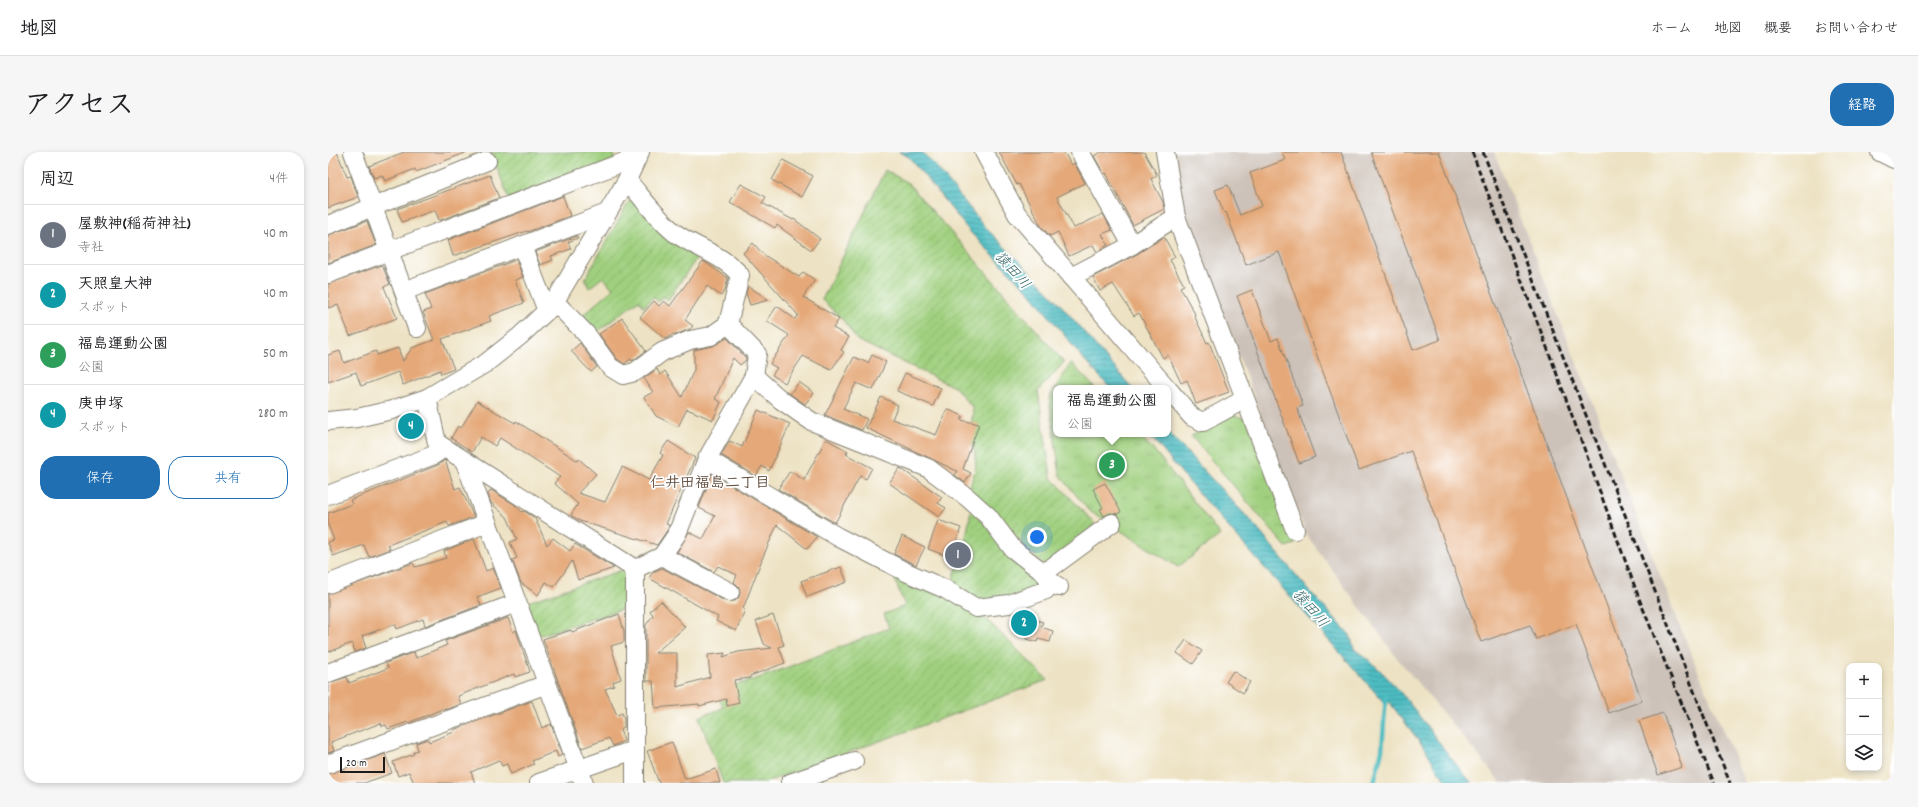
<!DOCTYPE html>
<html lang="ja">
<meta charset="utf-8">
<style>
:root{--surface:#fff;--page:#f6f6f6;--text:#202124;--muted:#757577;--line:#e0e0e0;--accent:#1f6fb2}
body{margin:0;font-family:Dekko,"Klee One",sans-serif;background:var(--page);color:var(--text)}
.controls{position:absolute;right:12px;bottom:12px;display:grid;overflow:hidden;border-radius:8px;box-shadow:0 2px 6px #0003}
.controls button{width:36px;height:36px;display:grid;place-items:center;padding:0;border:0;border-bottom:1px solid var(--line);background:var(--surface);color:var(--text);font:20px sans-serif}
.scale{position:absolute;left:12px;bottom:10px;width:45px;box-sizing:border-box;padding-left:4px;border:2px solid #1c1c1c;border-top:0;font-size:11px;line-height:14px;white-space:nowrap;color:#1c1c1c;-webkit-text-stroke:3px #fff;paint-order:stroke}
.you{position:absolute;left:709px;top:385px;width:14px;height:14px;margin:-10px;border:3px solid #fff;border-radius:50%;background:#1a73e8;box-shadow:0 0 0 6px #1a73e833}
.badge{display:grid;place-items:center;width:26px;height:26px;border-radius:50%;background:var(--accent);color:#fff;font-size:13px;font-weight:700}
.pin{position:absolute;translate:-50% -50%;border:2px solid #fff;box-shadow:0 1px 4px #0006}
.popup{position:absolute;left:725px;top:233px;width:118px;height:52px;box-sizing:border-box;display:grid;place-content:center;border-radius:8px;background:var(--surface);filter:drop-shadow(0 1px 3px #0005);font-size:13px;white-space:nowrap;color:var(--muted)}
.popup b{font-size:15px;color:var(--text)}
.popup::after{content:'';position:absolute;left:50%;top:100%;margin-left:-8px;border:8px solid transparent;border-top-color:var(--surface)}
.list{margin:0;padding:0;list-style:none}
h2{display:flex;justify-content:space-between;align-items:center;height:52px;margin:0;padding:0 16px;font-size:17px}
h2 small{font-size:13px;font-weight:400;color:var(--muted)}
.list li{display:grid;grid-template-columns:26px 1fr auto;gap:12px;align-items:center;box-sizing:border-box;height:60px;padding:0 16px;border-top:1px solid var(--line)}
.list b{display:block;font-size:15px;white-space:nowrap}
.list p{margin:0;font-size:13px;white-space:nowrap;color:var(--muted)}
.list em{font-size:13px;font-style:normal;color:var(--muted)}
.actions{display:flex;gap:8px;padding:12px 16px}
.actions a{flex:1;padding:9px 0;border:1px solid var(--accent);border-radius:16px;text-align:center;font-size:14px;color:var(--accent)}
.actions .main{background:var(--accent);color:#fff}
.icon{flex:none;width:22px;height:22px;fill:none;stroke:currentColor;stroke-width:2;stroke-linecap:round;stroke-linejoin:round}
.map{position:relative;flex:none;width:1566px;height:631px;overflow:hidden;border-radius:16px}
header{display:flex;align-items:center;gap:24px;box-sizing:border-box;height:56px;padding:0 20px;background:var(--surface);border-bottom:1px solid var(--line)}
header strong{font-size:19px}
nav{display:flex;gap:22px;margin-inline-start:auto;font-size:14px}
.intro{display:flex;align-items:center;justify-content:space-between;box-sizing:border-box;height:96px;padding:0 24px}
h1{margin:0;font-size:28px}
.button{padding:10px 18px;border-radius:16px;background:var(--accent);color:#fff;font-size:14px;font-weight:700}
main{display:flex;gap:24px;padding:0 24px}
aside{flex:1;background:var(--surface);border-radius:16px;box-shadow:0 2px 6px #0003}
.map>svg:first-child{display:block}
.railway{fill:#cdc2b9}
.park{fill:url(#park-tufts);stroke:#5e764e}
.garden{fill:url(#garden-furrows);stroke:#5e764e}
.water{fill:url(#water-rules);stroke:#356c70}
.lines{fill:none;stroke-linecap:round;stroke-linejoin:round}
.stream{stroke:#4ebdc3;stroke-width:4.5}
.building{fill:#e5a979}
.minor-casing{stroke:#847f70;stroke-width:20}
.minor{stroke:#fff;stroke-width:18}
.rail{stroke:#1c1c1c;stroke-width:3;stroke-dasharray:6 3;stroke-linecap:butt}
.labels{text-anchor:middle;stroke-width:3.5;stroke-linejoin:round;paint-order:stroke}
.water-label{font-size:15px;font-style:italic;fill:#326467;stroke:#fff}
.neighbourhood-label{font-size:15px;font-weight:bold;fill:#624d3d;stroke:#fff}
</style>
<header>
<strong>地図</strong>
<nav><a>ホーム</a><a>地図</a><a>概要</a><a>お問い合わせ</a></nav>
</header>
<div class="intro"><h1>アクセス</h1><a class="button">経路</a></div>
<main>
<aside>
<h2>周辺<small>4件</small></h2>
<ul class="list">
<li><span class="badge" style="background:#6b7280">1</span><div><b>屋敷神(稲荷神社)</b><p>寺社</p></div><em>40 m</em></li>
<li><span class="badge" style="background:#0f9aa8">2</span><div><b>天照皇大神</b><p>スポット</p></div><em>40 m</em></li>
<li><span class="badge" style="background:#2e9e5b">3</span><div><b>福島運動公園</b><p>公園</p></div><em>50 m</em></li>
<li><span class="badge" style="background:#0f9aa8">4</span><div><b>庚申塚</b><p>スポット</p></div><em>280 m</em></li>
</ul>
<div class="actions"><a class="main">保存</a><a>共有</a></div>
</aside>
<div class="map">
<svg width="1566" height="631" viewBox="0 0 1566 631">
<defs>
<pattern id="park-tufts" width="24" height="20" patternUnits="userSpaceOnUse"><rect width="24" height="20" fill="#a0d07f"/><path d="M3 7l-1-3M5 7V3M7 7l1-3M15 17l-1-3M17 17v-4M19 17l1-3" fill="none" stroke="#89b26d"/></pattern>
<pattern id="garden-furrows" width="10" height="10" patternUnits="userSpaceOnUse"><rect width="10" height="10" fill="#a0d07f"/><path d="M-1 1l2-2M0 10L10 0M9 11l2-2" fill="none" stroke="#89b26d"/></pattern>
<pattern id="water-rules" width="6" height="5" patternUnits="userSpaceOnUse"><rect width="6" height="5" fill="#4ebdc3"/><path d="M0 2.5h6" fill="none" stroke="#40999e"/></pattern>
</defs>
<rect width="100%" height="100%" fill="#fff"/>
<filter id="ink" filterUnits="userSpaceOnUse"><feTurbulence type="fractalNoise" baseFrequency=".025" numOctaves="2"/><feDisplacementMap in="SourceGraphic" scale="8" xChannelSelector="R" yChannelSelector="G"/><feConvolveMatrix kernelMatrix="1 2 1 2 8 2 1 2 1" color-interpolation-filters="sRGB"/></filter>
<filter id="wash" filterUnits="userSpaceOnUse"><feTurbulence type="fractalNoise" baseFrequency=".012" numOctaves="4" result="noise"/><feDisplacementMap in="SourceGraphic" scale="16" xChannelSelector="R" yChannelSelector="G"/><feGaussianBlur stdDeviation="0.9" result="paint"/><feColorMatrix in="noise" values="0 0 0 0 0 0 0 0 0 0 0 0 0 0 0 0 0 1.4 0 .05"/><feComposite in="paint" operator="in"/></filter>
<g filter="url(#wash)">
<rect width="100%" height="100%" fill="#ede2c3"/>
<polygon class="railway" points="847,0 1166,0 1361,497 1417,631 1173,631 1069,506 978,382 856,60"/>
<g class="park">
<polygon points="743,211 767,236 728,236 728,282 810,282 830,303 892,383 850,415 760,358 732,323 721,246"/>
<polygon points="905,263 919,267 967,392 958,395 863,284"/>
</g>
<g class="garden">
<polygon points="163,0 284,0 287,8 181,47"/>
<polygon points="557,18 580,31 736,210 710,239 723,325 767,372 717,414 641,339 648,314 646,295 638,287 644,269 645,256 628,236 529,188 515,168 494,148"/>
<polygon points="306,41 368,99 368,107 340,148 335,144 331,150 325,145 316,155 311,148 265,183 250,167 285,137 275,125 261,136 257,127"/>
<polygon points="643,359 713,427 708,436 667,450 651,450 623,432 635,400"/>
<polygon points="294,418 301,432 301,455 207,485 194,452"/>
<polygon points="563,418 614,439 656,465 720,528 436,631 395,631 371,565 395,556 388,539 434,525 561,476 556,462 577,454"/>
</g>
<g class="water">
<polygon points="571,0 594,0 606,12 657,75 726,145 804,236 782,236 753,204 704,143 643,81 581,5"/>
<path d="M840,280L922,368L979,436L1022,483L1026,497C1074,529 1105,589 1144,631H1121L1111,620L1098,598L1062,551L1053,547L877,349L821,282H840Z"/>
</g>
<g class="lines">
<polyline class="stream" points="1046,631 1054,598 1058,543"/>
</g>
<g id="blocks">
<g class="building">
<polygon points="0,0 9,0 19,25 23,24 30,45 0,56"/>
<polygon points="76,0 137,0 137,1 88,20 87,17 57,29 54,23 46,26 41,14"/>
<polygon points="671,0 736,0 743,13 746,11 757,31 729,45 746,76 775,62 784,78 774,82 780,93 769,100 765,93 741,104 730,80 722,84 713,74 691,32 689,33"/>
<polygon points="773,0 816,0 829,23 823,27 835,50 836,57 805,73 778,21 776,22 766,4"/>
<polygon points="954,0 1013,0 1085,198 1112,188 1043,0 1111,0 1314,549 1281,561 1248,472 1208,487 1202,473 1153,490 1083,299 1031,318 951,100 918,113 898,60 896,61 887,38 900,33 912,63 934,54 922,21 957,8"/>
<polygon points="455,8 485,24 474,45 444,28"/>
<polygon points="162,23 171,46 113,68 111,68 107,58 74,70 69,57"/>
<polygon points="413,32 438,45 434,51 465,68 466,67 492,87 483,98 449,73 447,76 402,50"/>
<polygon points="235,44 242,64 199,80 199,79 125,104 120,88"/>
<polygon points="39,69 48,93 0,111 0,83"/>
<polygon points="249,84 250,86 240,90 243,97 223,104 225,108 212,113 207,100"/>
<polygon points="836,85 847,105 842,108 856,133 852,135 867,162 866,163 879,191 881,190 901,240 868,252 859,228 853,231 840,203 835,206 811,161 806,164 785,132 772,139 765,125 809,102"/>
<polygon points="425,91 436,103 471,125 475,120 487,128 475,145 511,167 505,176 521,185 513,198 516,200 503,218 475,204 457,231 444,223 449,216 442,212 461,183 439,169 449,154 467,167 470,163 415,101"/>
<polygon points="188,108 195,125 187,128 196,151 161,164 163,169 114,187 126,217 113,222 112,218 75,233 70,220 33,234 28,220 0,230 0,203 12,199 16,211 48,199 49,203 70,196 75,209 84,196 106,188 95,160 103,157 97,142"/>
<polygon points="375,109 400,126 397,138 393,144 379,134 357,168 365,174 362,177 347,183 346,182 337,187 312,165 326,149 331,154 336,149 342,154"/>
<polygon points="54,113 62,132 56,135 69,166 22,184 10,153 0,156 0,132"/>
<polygon points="420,134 441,148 422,153 418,141"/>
<polygon points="924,138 943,189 950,186 975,254 969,256 987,305 971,311 909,144"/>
<polygon points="294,166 318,199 304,209 303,207 296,212 289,207 271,182"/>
<polygon points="399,186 418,206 418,208 412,213 405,206 387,247 393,250 385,268 359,257 350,275 328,264 316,245 325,240 316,226 329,217 332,223 337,219 354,245 366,218 366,198 385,194"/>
<polygon points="252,191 269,215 263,220 243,199"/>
<polygon points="544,203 558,210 545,238 528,231 515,257 539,267 534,278 497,263 526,205 540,211"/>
<polygon points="577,221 613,236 605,254 569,239"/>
<polygon points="471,230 486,241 477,252 462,242"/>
<polygon points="553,245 570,253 564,267 608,283 619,257 635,264 633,268 651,272 635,317 643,321 637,331 627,323 629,319 538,276"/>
<polygon points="149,249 187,271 188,269 250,309 251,307 268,322 250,341 277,350 294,315 321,328 335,303 332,301 340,289 367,306 338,372 341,373 340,377 329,393 252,369 243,363 250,352 226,331 232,325 172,286 167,294 153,285 144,300 123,286 130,274 133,276"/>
<polygon points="430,258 462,272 441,319 434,314 428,324 393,303 402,289 414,295"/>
<polygon points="498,287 520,299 518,302 544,316 538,327 532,324 507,371 450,337 462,319 476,328"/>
<polygon points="117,308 127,337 132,335 146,365 121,374 119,370 60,393 62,397 41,405 36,393 5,404 0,390 6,388 0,373 0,361 24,352 22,348 110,313"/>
<polygon points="572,316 614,345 610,351 618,356 611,365 561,331"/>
<polygon points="384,322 489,385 479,397 449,373 434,407 415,457 417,458 408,479 388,469 390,465 321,426 325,420 334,416 397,449 407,449 411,445 412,440 411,435 406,430 409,423 390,414 386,420 349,400 361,380 375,387 387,364 371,356"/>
<polygon points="777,331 793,360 789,362 782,361 776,364 772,357 775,356 765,337"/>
<polygon points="163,338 186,352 194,360 196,359 207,366 219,393 225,386 242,399 247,392 286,416 250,428 244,409 226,435 218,430 210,443 193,431 184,408 189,406 182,390 189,387 179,365 163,351 160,342"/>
<polygon points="610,368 633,376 622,405 600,397"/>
<polygon points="574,384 597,395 588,413 566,402"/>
<polygon points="146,387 158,419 165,416 173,436 149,445 153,453 97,474 95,467 69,477 67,472 34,484 38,496 27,500 24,491 0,500 0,442 85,411 87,415 118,406 116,399"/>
<polygon points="513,415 519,430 479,445 473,429"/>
<polygon points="333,449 357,475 327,501 349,501 349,535 382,525 380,503 397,501 395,505 410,500 444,496 436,492 428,469 445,463 456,493 451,495 457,511 422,524 422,526 406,528 411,551 399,554 398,547 371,554 371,552 327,556 325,529 318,529 318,473 325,463 322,459"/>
<polygon points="291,462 296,479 296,490 283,494 293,527 285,530 286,534 277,537 289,563 294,561 296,566 296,576 292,578 296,589 285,594 281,586 254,596 215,487 243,478 244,480"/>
<polygon points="180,466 185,480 188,478 202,520 187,525 186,522 130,544 133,552 118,558 117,556 80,571 80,570 60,577 58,573 54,574 53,571 3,590 6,599 0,601 0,531 19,525 21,531 60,516 58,511 86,500 88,506 95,503 119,493 117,489"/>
<polygon points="704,467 715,470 713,475 725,479 722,490 710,487 709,490 698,487"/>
<polygon points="858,488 874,499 865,512 849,501"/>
<polygon points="905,519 922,530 915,541 898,530"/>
<polygon points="204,549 214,576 223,572 234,603 230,605 228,599 204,609 206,612 183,622 179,612 174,614 171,608 143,620 147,631 86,631 81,620 70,624 65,610 86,602 85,600 90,598 88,591 100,587 101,590 126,580 125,578"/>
<polygon points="1335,561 1354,615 1330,623 1311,569"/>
<polygon points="344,590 357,627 388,617 392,631 331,631 319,599"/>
<polygon points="57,602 64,621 36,631 0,631 0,622"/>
</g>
</g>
</g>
<g filter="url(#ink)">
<use href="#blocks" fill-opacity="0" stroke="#847f70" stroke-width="1"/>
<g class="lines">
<defs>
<g id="minor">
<polyline points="25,0 61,99 309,5"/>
<polyline points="656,0 689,62 839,236"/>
<polyline points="752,0 804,93"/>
<polyline points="837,0 848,65 967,378"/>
<polyline points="1552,0 1566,7"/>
<path d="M299,28C314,45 328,66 347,81C368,96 395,103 412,123L400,172L429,202L426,224L379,307L349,382L334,404L307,417"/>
<polyline points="0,73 159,9"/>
<polyline points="194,94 219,159"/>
<polyline points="0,122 61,99 89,176"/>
<polyline points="743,125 804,93 848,65"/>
<polyline points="76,139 279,61"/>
<polyline points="227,150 259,183 282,215 295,223 307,220 334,200 362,188 383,184 400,172"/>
<polyline points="426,224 453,248 483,269 600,316 640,346 660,364 685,397 716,421 723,430 731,435"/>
<polyline points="840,237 864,265 875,270 917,247"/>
<polyline points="99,246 109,291 307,417 307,631"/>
<polyline points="0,269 29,266 64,258 99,246 158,211 192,184 224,154 299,28 312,0"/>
<polyline points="379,307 510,385 578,420 617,437 648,456 681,452 718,438 723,430"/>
<polyline points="137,310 256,631"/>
<polyline points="0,343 106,303 116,296"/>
<polyline points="334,404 402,440"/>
<polyline points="716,421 784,371"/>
<polyline points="0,432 159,371"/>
<polyline points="0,521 189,451"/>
<polyline points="0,612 219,532"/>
<polyline points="211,631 306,598"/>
<polyline points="462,631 526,609"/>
</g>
</defs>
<use href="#minor" class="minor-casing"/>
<use href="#minor" class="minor"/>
<g class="rail">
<polyline points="1144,0 1220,198 1312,449 1386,631"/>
<polyline points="1155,0 1402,631"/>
</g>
</g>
</g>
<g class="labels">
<g class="water-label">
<text transform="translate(685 118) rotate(48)" y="5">猿田川</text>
<text transform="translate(983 456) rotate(49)" y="5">猿田川</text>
</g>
<g class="neighbourhood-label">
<text x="382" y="335">仁井田福島二丁目</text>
</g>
</g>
</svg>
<div class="controls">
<button>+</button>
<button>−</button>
<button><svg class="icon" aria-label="layers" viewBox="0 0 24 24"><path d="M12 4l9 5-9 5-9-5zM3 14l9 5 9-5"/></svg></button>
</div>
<div class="scale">20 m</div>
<div class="you"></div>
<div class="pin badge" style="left:630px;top:403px;background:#6b7280">1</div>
<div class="pin badge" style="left:696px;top:471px;background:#0f9aa8">2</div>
<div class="pin badge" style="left:784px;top:313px;background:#2e9e5b">3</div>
<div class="popup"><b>福島運動公園</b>公園</div>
<div class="pin badge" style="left:83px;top:274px;background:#0f9aa8">4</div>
</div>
</main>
